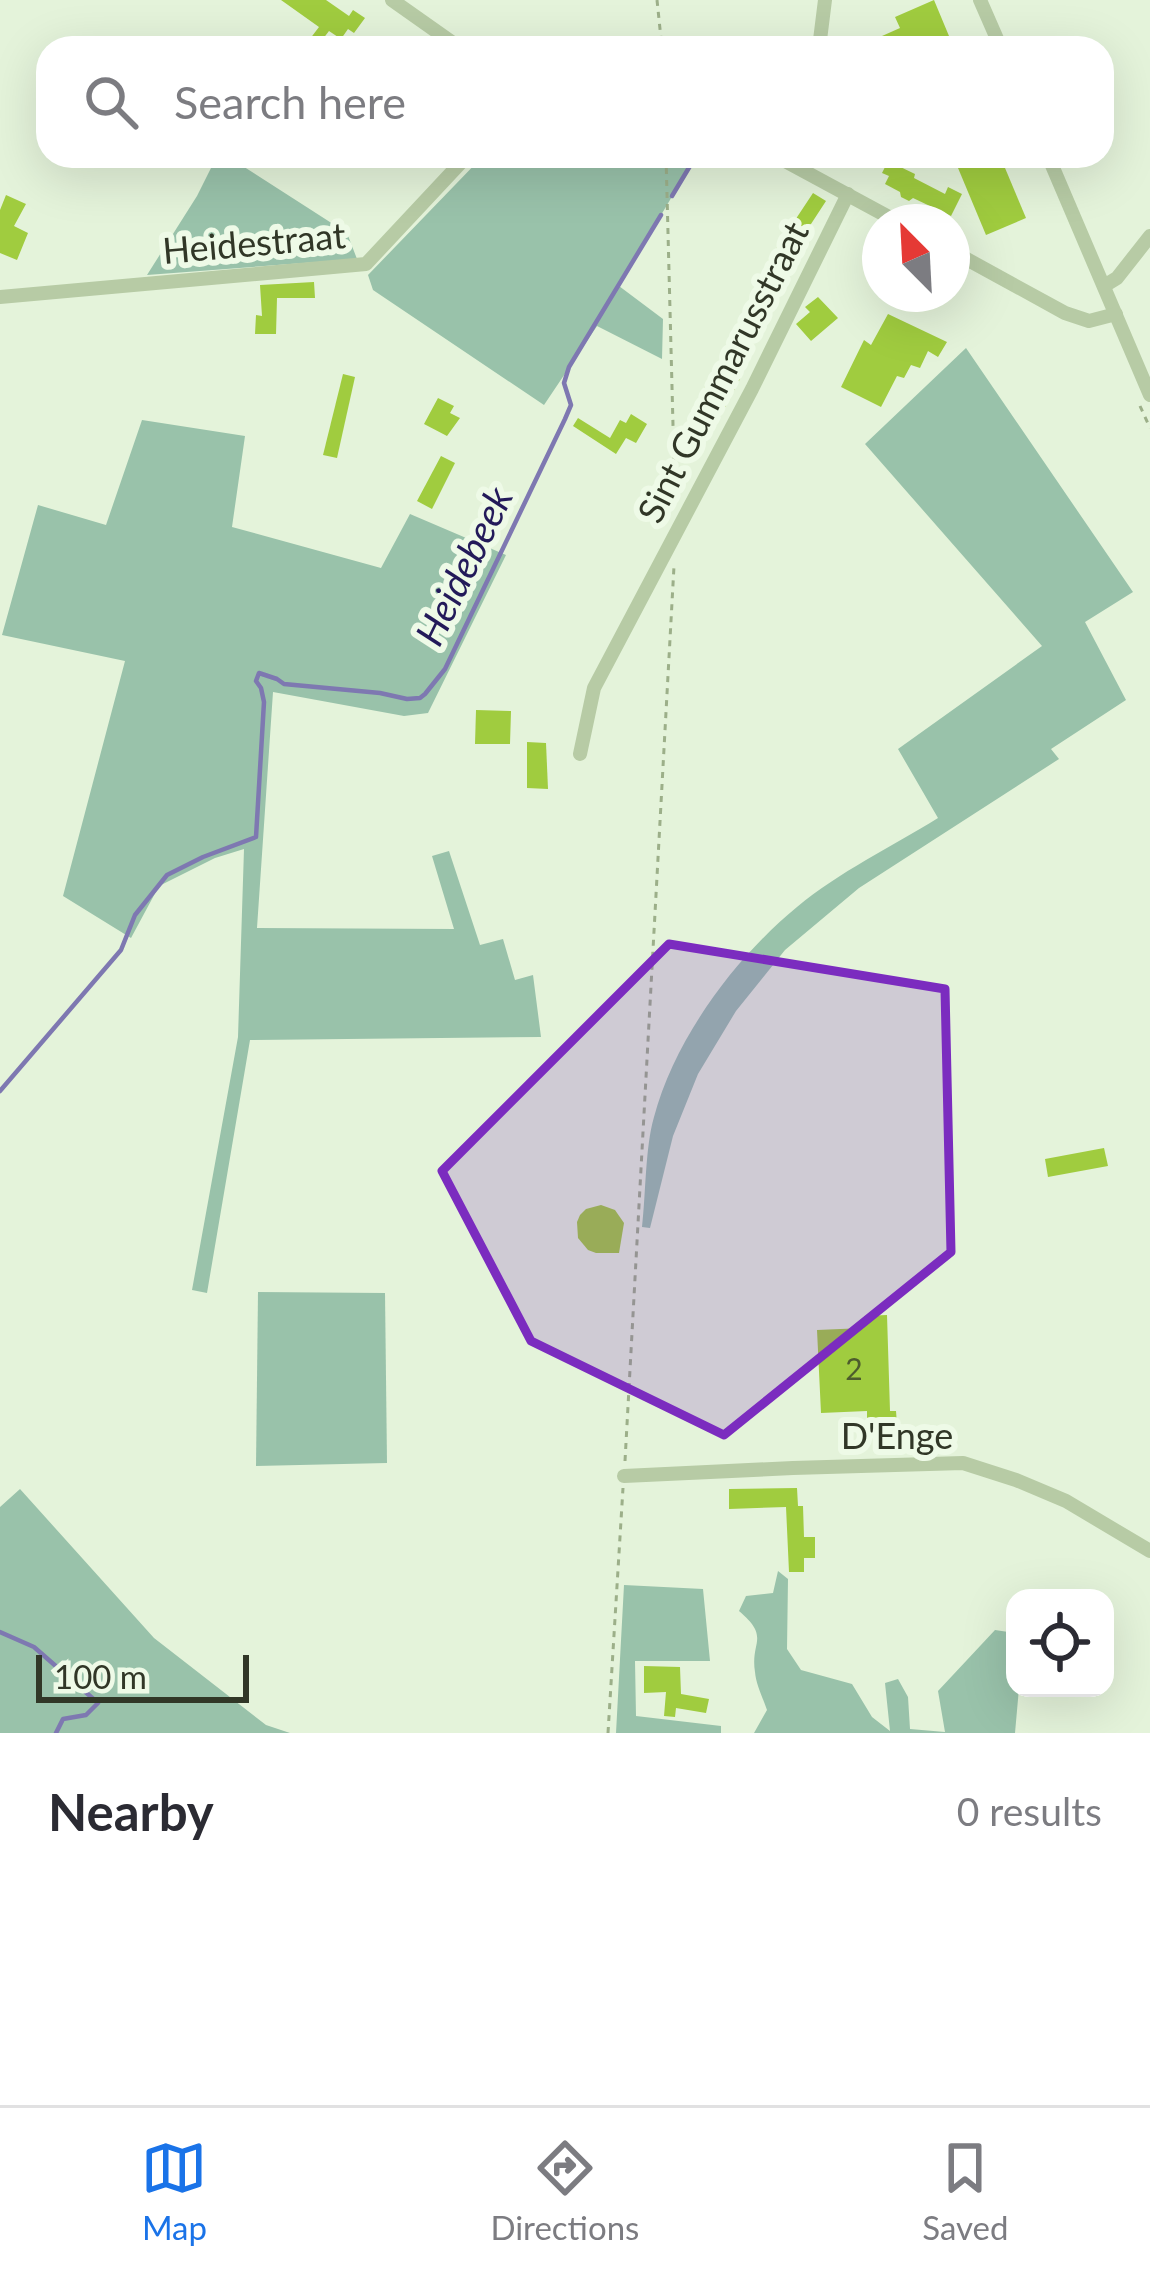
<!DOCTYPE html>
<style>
:root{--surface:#fff;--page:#f2f2f3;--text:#2b2b33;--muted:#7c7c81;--line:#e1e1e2;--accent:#1a73e8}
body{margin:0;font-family:Lato,sans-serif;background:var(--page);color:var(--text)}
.controls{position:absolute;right:36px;bottom:36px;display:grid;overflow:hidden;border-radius:24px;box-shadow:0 12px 48px #0002}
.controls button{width:108px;height:108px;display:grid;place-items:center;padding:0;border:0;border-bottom:3px solid var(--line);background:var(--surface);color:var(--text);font:60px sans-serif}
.compass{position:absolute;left:862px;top:204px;width:108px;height:108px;border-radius:50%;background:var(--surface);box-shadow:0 12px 48px #0002;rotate:336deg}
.scale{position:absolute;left:36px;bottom:30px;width:213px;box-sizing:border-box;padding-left:12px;border:6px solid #313727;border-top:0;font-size:33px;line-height:42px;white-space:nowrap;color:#313727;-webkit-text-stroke:9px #eefae7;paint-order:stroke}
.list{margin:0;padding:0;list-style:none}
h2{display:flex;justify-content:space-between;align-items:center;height:156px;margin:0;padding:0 48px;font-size:51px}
h2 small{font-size:39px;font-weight:400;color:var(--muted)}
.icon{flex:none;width:66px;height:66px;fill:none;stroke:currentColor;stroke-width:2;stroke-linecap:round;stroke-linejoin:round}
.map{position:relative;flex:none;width:1150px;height:1733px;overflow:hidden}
.search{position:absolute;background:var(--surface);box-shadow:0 12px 48px #0002;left:36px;right:36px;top:36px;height:132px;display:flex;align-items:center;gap:30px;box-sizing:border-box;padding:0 42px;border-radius:36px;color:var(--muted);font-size:45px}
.sheet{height:372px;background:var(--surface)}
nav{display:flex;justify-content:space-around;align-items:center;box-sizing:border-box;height:168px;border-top:3px solid var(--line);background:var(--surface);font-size:33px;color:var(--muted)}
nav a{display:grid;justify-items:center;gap:6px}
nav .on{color:var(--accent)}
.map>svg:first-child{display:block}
.green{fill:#99c2aa}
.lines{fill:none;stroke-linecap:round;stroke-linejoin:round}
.stream{stroke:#7e78b1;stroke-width:4.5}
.building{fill:#a0cc3f}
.path{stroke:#9caf89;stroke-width:3;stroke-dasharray:6 6;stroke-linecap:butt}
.minor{stroke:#b7cba5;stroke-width:14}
.marked{fill:#7b2cbf;fill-opacity:0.2;stroke:#7b2cbf;stroke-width:9;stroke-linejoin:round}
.labels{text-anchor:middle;stroke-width:12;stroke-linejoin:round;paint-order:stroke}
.number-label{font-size:30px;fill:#4d5c2d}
.street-label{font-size:36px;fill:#313727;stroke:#eefae7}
.water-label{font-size:39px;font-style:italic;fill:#231a5a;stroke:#eefae7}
</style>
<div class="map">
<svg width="1150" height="1733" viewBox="0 0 1150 1733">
<rect width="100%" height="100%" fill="#e4f3da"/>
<g class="green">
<polygon points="217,156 227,156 347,233 357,259 147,275 197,196"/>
<polygon points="483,156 696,156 619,286 663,319 662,359 597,326 544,405 373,290 368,275"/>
<path d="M966,348L1133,592L1085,622L1126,700L1051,749L1059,759L859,888L785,950L736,1011L698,1074L673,1136L650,1228L642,1227C646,1194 645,1148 654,1117C675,1038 735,958 797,907C839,872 891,847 938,818L898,749L1042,646L865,444Z"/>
<polygon points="142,420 245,436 232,527 381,568 410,514 506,555 428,713 404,716 273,692 257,928 454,929 432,856 449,851 480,945 503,939 515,980 533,975 541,1037 250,1040 207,1293 192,1290 238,1037 244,849 215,858 159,886 131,938 63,896 125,661 2,635 38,505 106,525"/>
<polygon points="258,1292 385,1293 387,1463 256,1466"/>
<polygon points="20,1489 154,1638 266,1725 290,1733 0,1733 0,1507"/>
<path d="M778,1571L788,1579L787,1649L801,1670L852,1684L872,1717L890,1731L885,1683L898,1679L908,1697L910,1729L945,1732L938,1691L995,1630L1015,1633V1688H1019L1015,1733H754L767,1710C763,1698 756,1685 755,1672C750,1641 771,1638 739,1611L746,1596L773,1593Z"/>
<polygon points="624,1585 703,1589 710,1661 635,1661 636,1716 721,1726 721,1733 616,1733"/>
</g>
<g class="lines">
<g class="stream">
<polyline points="672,196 696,156"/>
<polyline points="0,1091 121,950 135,915 167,875 203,857 256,837 264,702 261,688 256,681 259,673 277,679 284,684 380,693 407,699 420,698 425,694 445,669 565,419 571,405 564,383 569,367 661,215"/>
<polyline points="0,1632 34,1647 98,1703 86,1715 63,1719 56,1733"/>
</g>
</g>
<g class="building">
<polygon points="281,0 326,0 349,16 353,10 365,18 354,33 348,29 341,39 329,31 316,48 303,48 319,27"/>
<polygon points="934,0 954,48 855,48 900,28 895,17"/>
<polygon points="953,156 1000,156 1026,218 986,235"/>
<polygon points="888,161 915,174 914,178 945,194 948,187 962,194 951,216 913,198 909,201 901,197 900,192 885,184 889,176 882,173"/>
<polygon points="813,193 826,201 796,247 793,246 777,268 768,261"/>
<polygon points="6,195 26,204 14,226 28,233 17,260 0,253 0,210"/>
<polygon points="314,282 315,298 277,298 276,334 255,334 256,315 262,316 260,285"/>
<polygon points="818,297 838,318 811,341 796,324 810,312 805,307"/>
<polygon points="888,314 947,342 938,357 928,351 920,368 911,365 904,378 897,376 881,407 841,387 864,340 871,345"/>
<polygon points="716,367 724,370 725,367 741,377 723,411 699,397"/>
<polygon points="343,374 355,377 337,458 323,455"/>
<polygon points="438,398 454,406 450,413 460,418 447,436 424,424"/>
<polygon points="631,414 647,424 636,443 626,438 616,454 573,426 578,418 610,438 620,420 626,423"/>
<polygon points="441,456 455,463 432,509 417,501"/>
<polygon points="476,710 511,711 510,744 475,744"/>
<polygon points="527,742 546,743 548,789 527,788"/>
<polygon points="1104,1148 1108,1166 1048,1177 1045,1159"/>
<polygon points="601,1205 615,1210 624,1223 619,1253 596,1253 588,1250 578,1238 577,1222 580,1215 586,1209"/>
<polygon points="887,1315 890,1411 896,1411 897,1424 867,1425 867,1411 821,1413 817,1330 864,1328 864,1316"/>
<polygon points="797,1488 798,1506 803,1506 804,1537 815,1537 815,1558 804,1558 804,1572 789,1572 786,1507 729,1509 729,1489"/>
<polygon points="644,1666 680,1667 681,1694 709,1699 706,1713 676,1708 675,1717 664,1716 666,1692 644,1693"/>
</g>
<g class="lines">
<g class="path">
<polyline points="657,0 662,48"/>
<polyline points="666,156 675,502"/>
<polyline points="1140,406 1150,428"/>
<polyline points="625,1461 674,566"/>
<polyline points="608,1733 623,1488"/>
</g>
<g class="minor">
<polyline points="392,0 460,48"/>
<polyline points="980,0 1001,48"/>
<polyline points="819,48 825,0"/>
<polyline points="776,156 898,222"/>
<polyline points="1048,156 1150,395"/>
<polyline points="952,251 1065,313 1089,321 1116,314"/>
<polyline points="1104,286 1117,278 1150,236"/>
<polyline points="0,297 366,264 467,156"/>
<polyline points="580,754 594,688 752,389 848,194"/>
<polyline points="624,1476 793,1468 963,1463 1016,1480 1066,1501 1150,1551"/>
</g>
</g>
<path class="marked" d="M669,944L945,989L951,1252L724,1435L531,1341L442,1171Z"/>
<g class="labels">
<g class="number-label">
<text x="854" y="1380">2</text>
</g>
<g class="street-label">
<text transform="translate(254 243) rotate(-5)" y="13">Heidestraat</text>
<text transform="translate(723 372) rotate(-63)" y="13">Sint Gummarusstraat</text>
<text x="897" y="1449">D'Enge</text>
</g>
<g class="water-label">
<text transform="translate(464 566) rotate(-64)" y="14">Heidebeek</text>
</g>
</g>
</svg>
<div class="controls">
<button><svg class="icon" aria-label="locate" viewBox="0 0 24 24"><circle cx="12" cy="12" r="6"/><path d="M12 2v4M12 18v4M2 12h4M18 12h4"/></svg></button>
</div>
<svg class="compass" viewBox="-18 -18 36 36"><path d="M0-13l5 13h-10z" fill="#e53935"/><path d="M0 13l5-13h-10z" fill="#7c7c81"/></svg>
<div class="scale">100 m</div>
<div class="search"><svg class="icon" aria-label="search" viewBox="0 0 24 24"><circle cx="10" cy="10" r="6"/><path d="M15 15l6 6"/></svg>Search here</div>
</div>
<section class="sheet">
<h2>Nearby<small>0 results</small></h2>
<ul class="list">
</ul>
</section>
<nav>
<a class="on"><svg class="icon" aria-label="map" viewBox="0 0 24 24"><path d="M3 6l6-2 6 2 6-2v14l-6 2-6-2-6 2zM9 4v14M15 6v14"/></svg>Map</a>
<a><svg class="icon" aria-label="directions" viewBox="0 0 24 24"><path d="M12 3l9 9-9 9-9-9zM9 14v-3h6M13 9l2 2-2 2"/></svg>Directions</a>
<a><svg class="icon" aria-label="saved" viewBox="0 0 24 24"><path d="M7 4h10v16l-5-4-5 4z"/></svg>Saved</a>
</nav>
